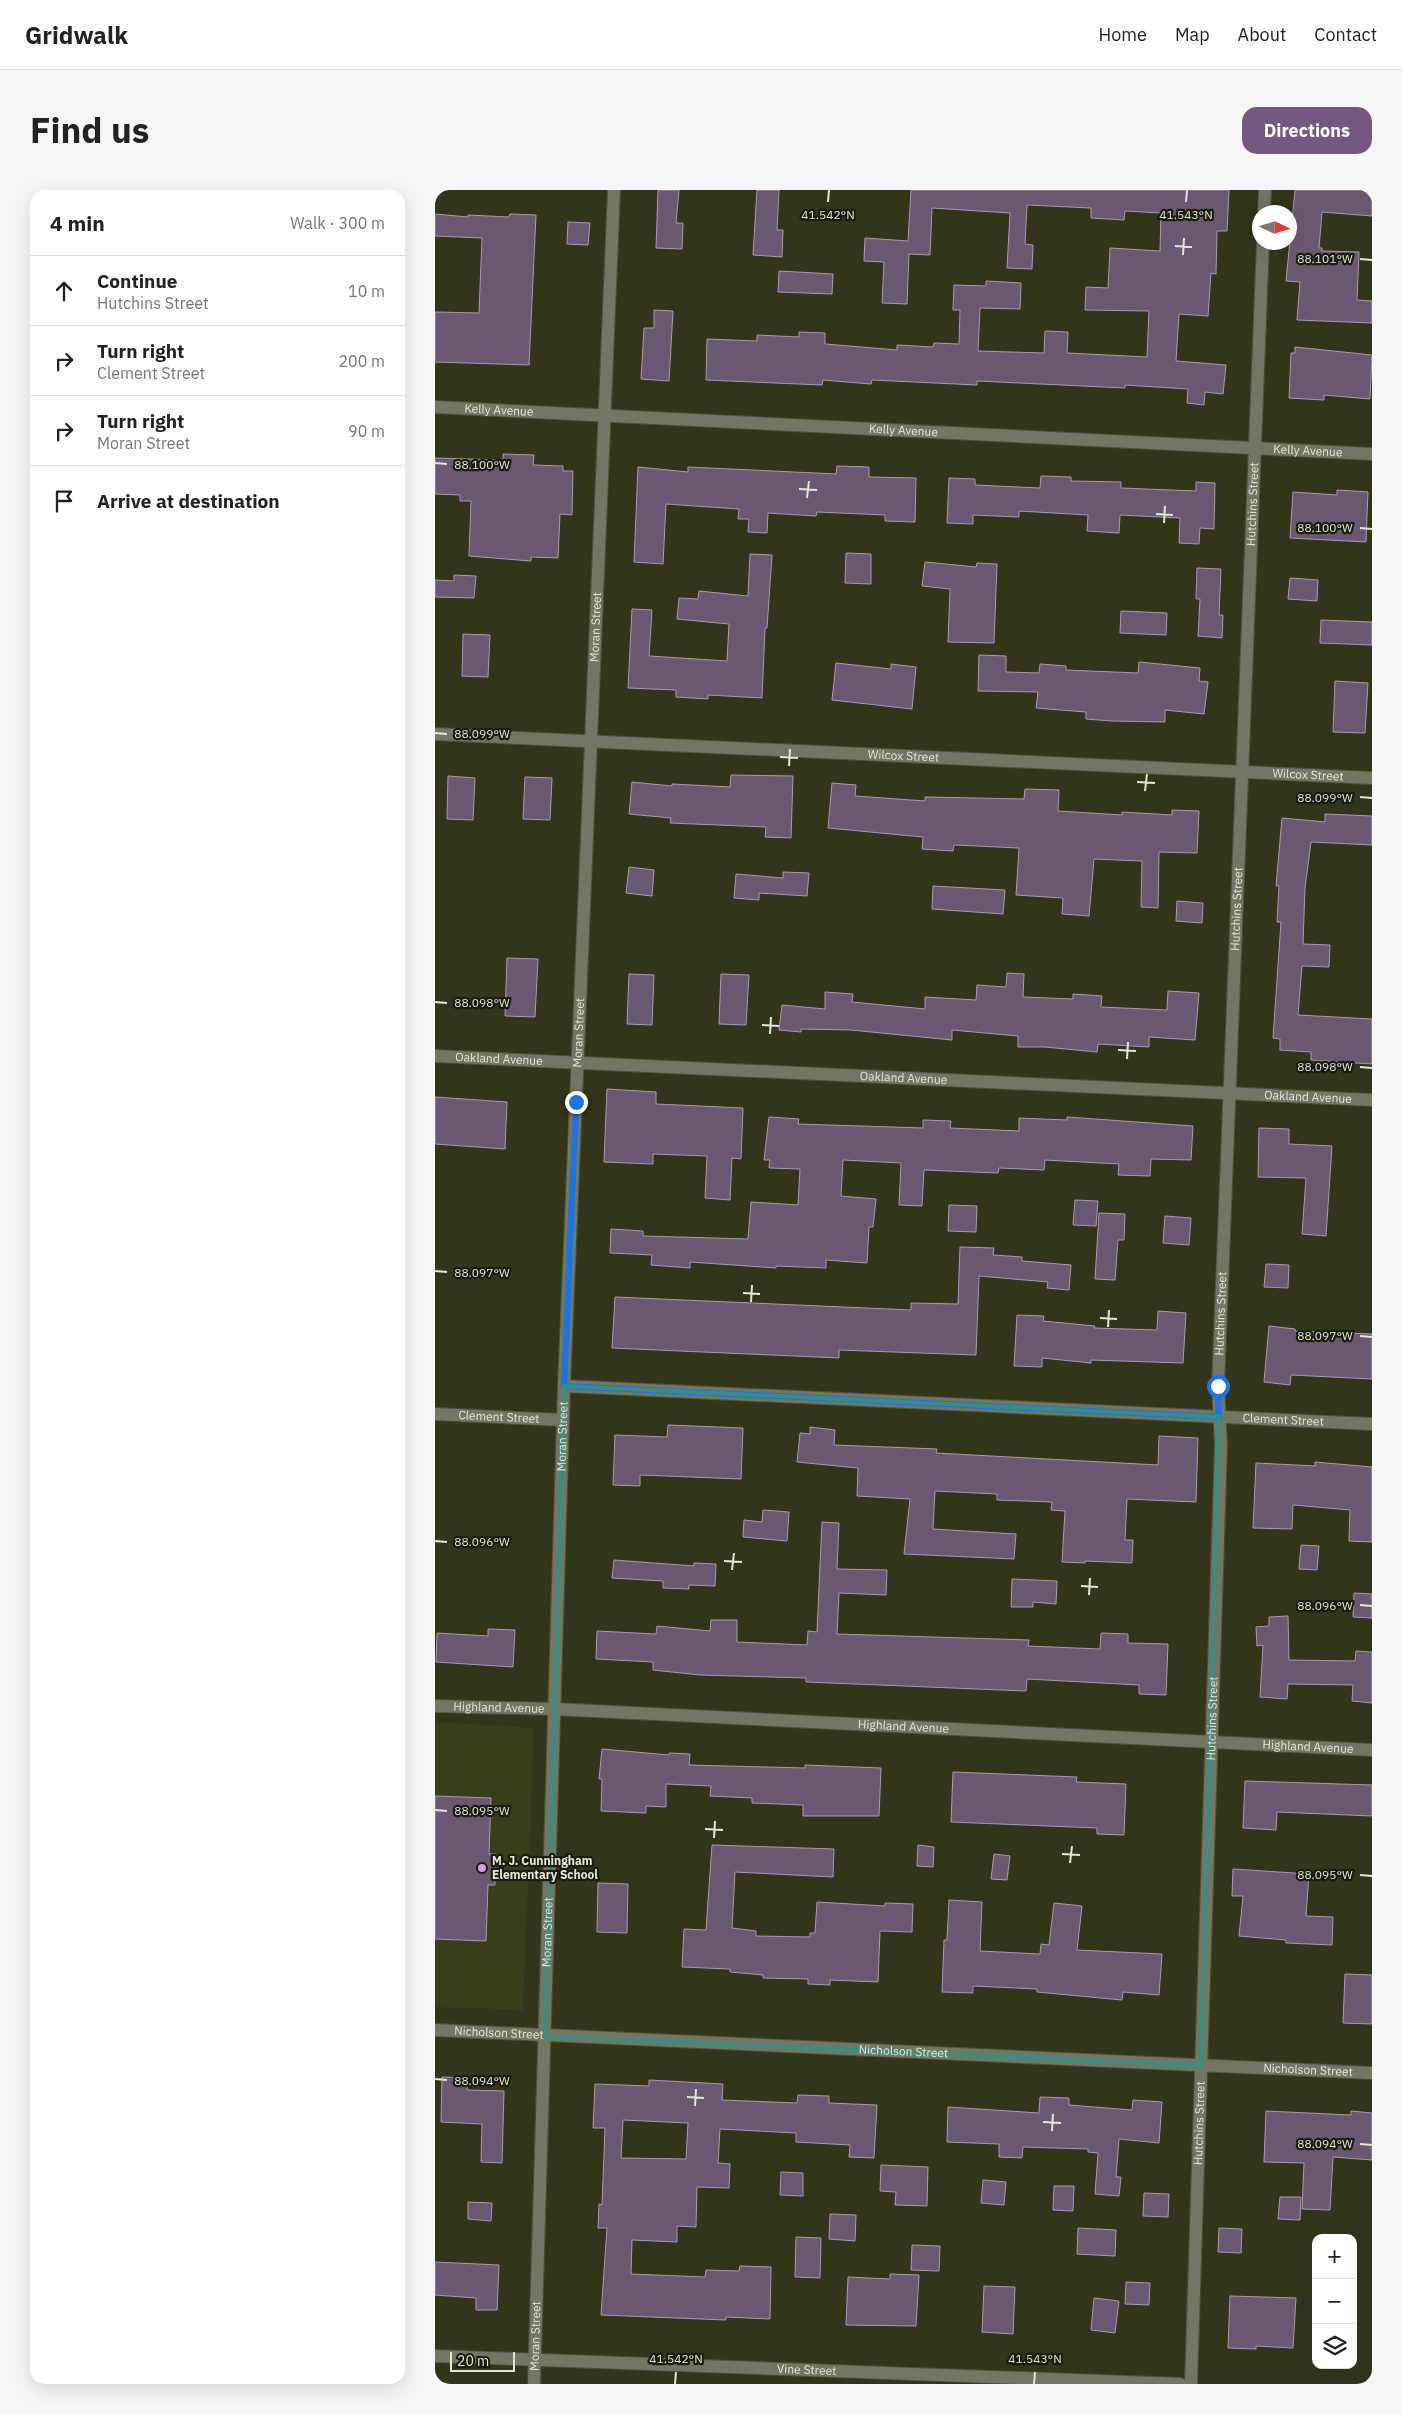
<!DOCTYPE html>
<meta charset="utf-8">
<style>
:root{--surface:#fff;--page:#f6f6f6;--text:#222;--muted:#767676;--line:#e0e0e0;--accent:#755881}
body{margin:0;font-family:"IBM Plex Sans",sans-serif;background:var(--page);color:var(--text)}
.controls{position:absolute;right:15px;bottom:15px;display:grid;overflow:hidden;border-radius:10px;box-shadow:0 5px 20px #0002}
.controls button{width:45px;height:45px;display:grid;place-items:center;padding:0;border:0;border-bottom:1px solid var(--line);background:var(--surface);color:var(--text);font:25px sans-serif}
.compass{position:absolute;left:817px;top:15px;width:45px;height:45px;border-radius:50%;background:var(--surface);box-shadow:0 5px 20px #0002;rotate:94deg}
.scale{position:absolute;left:15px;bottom:12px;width:65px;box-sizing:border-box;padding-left:5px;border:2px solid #e4e7d6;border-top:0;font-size:14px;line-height:18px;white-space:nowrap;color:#e4e7d6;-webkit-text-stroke:4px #1a1c10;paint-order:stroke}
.stop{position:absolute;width:15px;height:15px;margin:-11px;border:4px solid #1a73e8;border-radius:50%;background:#fff}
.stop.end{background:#1a73e8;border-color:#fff;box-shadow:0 1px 5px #0008}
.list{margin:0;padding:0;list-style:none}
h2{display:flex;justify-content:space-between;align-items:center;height:65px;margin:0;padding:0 20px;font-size:21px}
h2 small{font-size:16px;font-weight:400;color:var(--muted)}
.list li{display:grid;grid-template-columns:32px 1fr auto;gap:15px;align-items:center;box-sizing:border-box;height:70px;padding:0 20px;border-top:1px solid var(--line)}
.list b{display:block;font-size:19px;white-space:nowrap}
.list p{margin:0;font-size:16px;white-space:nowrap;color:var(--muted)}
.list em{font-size:16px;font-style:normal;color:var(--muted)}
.icon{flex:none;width:28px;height:28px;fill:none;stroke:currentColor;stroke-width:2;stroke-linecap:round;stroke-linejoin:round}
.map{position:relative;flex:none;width:937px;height:2194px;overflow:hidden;border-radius:15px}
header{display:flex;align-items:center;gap:30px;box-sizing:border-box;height:70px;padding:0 25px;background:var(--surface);border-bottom:1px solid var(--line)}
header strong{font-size:24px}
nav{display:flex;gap:28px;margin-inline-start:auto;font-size:18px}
.intro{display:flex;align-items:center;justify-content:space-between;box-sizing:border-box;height:120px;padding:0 30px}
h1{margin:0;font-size:35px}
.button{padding:12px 22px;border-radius:15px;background:var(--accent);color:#fff;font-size:18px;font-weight:700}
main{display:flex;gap:30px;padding:0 30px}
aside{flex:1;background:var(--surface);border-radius:15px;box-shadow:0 5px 20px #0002}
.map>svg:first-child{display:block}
.built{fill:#393d1a}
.building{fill:#695871;stroke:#ab99b4;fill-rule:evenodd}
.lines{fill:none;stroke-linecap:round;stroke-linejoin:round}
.minor-casing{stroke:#4e5138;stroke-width:14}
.minor{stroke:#737662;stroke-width:12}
.route{stroke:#1a73e8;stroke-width:6}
.marked{fill:none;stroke:#3a8d83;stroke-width:4;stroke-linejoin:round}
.ticks{fill:none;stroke:#e4e7d6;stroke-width:2}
.poi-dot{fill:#da9af6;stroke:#1a1c10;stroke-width:2}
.labels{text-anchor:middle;stroke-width:4.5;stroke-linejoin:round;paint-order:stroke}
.street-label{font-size:12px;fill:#e4e7d6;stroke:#1a1c10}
.poi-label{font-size:12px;font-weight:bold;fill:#e4e7d6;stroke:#1a1c10;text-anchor:start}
.ticks-label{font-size:12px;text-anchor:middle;fill:#e4e7d6;stroke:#1a1c10;stroke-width:4.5;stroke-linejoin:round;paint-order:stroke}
</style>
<header>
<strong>Gridwalk</strong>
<nav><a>Home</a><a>Map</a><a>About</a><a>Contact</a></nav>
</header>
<div class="intro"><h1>Find us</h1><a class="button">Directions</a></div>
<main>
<aside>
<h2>4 min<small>Walk · 300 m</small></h2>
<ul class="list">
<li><svg class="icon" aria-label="ahead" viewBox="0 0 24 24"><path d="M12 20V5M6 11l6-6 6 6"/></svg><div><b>Continue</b><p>Hutchins Street</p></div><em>10 m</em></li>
<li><svg class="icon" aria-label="right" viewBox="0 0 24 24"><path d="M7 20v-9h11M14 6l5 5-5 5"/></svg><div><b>Turn right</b><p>Clement Street</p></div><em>200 m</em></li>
<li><svg class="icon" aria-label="right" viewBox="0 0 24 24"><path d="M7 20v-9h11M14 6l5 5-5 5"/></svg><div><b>Turn right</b><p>Moran Street</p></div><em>90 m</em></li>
<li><svg class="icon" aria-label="arrive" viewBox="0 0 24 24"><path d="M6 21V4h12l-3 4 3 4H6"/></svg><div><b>Arrive at destination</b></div></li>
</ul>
</aside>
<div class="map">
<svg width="937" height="2194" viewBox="0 0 937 2194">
<rect width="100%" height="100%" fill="#32351a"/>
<polygon class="built" points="0,1532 99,1538 88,1820 0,1817"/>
<g class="building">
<polygon points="223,0 244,0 241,33 248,33 247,59 221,58"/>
<polygon points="322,0 344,0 342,40 348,40 347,67 318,65"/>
<polygon points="476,0 794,0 792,41 782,41 781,84 776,83 773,126 744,124 741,171 791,175 788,204 770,202 769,215 752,213 753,199 690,195 690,198 542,191 542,195 437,190 436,194 388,190 387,195 271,190 272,149 322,151 322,145 364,147 364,142 390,143 390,154 462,160 462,155 498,157 499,153 524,154 525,120 518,120 519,95 551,96 551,91 586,93 585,119 545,118 543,161 609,163 610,141 633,142 632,163 712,167 714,121 650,120 651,97 673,98 675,58 725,61 726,23 690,21 689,30 656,28 656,18 592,15 590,54 598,55 597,79 572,78 575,23 497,18 495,65 474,64 472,114 447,113 449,72 429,71 430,48 473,51"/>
<polygon points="860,0 937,0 937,26 887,22 884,58 887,58 887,61 924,62 922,110 937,111 937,133 862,130 865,92 851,91"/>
<polygon points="0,24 33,27 33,25 74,27 75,24 101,25 94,175 0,172 0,122 44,123 47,48 0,46"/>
<polygon points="133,32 155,33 153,55 132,54"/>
<polygon points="344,81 398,84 397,104 343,102"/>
<polygon points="219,120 238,121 234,191 206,189 209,138 219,138"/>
<polygon points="860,157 937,165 935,209 889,205 889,210 854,208 856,163 860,163"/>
<polygon points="68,264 99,265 98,275 128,276 128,281 138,281 137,325 125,324 123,368 96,367 96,371 34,366 36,311 25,311 25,305 0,304 0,268 68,270"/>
<polygon points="402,276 434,277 434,287 481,288 480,332 450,331 450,325 382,322 381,326 333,323 332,343 313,342 314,329 303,329 304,319 231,314 228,374 199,372 203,277 253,282 253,277 401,284"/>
<polygon points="606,286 636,287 636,291 686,292 686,298 761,301 761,292 780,293 779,339 765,338 764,354 744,353 745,328 685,325 684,343 652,341 653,325 584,321 584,327 538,325 538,334 512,333 514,288 540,289 540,295 605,298"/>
<polygon points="902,300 933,302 931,352 855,348 858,302 902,305"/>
<polygon points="411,363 436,364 436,394 410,393"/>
<polygon points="315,364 337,365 332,438 330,438 327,508 273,505 273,509 241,507 241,500 193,498 197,419 217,420 214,466 292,471 294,434 242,429 244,408 263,409 264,401 313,406"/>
<polygon points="490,372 541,377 542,373 562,374 559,453 513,452 515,399 487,396"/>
<polygon points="762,378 786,379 784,425 788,425 787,448 763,446 765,409 761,409"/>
<polygon points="19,385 41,386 39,408 0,407 0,390 19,391"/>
<polygon points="855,388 883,390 882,411 853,409"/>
<polygon points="686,421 732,423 731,445 685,443"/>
<polygon points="886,430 937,432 937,455 885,453"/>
<polygon points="28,444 55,445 53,487 27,486"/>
<polygon points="544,465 571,466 571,482 604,483 605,474 631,476 631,480 703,483 704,472 765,478 764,491 773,492 769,524 730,520 730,532 677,531 651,529 651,522 601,518 603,502 543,501"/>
<polygon points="401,473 456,479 456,474 481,477 477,519 397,510"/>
<polygon points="900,491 933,493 930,543 898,542"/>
<polygon points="296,585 358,586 356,648 330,647 331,637 235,633 236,628 194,624 197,592 237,596 237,594 295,597"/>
<polygon points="13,586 40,588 38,630 12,629"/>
<polygon points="90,587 117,588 115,630 88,629"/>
<polygon points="397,593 421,595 420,606 490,611 490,607 589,609 590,599 624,600 623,621 687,625 687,622 737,625 737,620 764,621 762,663 724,662 723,718 706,717 707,671 659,669 654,726 627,724 628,708 581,705 584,658 519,655 518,661 487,659 488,647 393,638"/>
<polygon points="890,624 937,626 937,655 876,652 870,698 868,754 895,755 894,777 867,776 863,825 937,829 937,874 876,870 876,862 845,860 845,849 838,848 846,732 842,732 844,696 841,696 847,628 890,632"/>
<polygon points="194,677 219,680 217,706 191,703"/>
<polygon points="348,682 374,683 372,706 324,703 324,710 299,708 301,684 348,688"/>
<polygon points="498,696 570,700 568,724 497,719"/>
<polygon points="742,711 768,713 767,733 741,731"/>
<polygon points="72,768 103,769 100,827 70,826"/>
<polygon points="572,783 589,784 588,807 638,809 638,804 667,806 666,817 732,820 733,801 764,803 760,850 714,847 714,857 663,854 662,862 610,857 583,857 583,846 517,840 517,850 416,840 366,839 366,842 344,840 347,815 390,819 390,802 418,804 417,812 490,819 490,807 541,810 542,795 571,797"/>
<polygon points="194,784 219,785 217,835 192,834"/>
<polygon points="286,784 314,785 311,835 284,834"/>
<polygon points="172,899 221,902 221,914 308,918 306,969 297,968 295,1010 270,1008 272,966 218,964 218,974 169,972"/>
<polygon points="0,907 72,912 70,959 0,954"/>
<polygon points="334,927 364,929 363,934 488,938 488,930 516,931 515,938 584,941 584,928 632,930 632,927 758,936 756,970 716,969 715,986 683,985 684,974 610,970 609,980 564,978 563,983 489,980 487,1016 464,1015 466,973 408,970 406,1006 441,1009 438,1037 434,1037 432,1073 391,1070 391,1078 341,1076 341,1078 255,1072 255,1078 216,1075 217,1065 175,1063 176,1039 208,1041 208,1046 313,1049 316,1012 363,1015 365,979 334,978 335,970 329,970"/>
<polygon points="824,938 854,939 854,954 897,956 891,1046 867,1044 871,988 823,987"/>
<polygon points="640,1010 663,1011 661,1036 638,1035"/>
<polygon points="514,1015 542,1016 541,1042 513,1041"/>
<polygon points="664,1023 690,1024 689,1050 683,1050 680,1090 660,1089"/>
<polygon points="730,1026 756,1028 754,1055 728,1053"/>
<polygon points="525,1057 559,1058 558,1065 587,1067 587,1071 636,1075 634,1100 612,1098 613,1092 544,1086 541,1165 404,1160 404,1168 177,1158 180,1107 476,1120 476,1113 523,1114"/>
<polygon points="831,1074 854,1075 853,1098 829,1097"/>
<polygon points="723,1121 751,1123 748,1173 656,1170 656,1173 607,1168 607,1177 579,1176 582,1125 609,1126 608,1131 660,1136 659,1138 722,1140"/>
<polygon points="834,1136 860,1139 860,1141 937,1144 937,1189 856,1185 855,1195 829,1192"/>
<polygon points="233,1235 308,1238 306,1289 205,1285 205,1296 178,1295 180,1245 232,1247"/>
<polygon points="375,1237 400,1240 399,1255 502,1259 501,1263 723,1275 724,1246 763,1248 761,1312 692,1309 690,1350 698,1350 697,1373 650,1371 650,1373 627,1372 630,1321 616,1320 617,1312 562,1310 562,1304 500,1301 498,1339 581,1344 579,1369 469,1364 475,1309 422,1306 423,1278 362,1272 365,1243 375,1244"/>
<polygon points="880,1272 937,1277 937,1352 914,1351 915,1320 858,1315 857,1339 818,1338 821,1273 880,1276"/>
<polygon points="328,1320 354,1322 352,1351 308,1347 309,1330 327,1332"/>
<polygon points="387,1332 404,1333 402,1379 452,1380 451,1405 404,1403 402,1444 594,1450 593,1456 665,1459 666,1443 693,1444 693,1453 733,1454 731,1505 704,1504 704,1495 592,1489 591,1501 371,1492 371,1488 265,1485 218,1480 218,1472 161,1469 162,1441 221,1444 222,1436 275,1441 276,1430 302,1430 302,1452 372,1455 373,1441 382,1442"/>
<polygon points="866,1355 884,1356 882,1380 864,1379"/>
<polygon points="179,1370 259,1376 259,1373 281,1374 280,1396 254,1395 254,1399 228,1398 228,1391 177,1388"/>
<polygon points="577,1389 622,1391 621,1414 598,1412 598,1417 576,1417"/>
<polygon points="919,1403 937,1404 937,1428 918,1427"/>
<polygon points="853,1426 854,1470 920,1471 921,1461 937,1462 937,1513 917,1511 918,1495 853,1494 852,1509 825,1507 828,1455 822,1456 821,1437 834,1436 834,1427"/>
<polygon points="53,1439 80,1440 78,1477 1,1472 2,1443 53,1446"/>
<polygon points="167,1559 234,1565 234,1563 255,1564 254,1575 370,1578 370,1575 446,1578 444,1626 368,1626 368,1615 317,1613 317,1608 275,1606 276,1596 231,1594 231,1617 211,1616 211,1623 166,1621 167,1589 164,1589"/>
<polygon points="518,1582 642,1587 641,1592 691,1594 689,1645 662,1644 662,1638 516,1632"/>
<polygon points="810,1591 937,1595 937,1626 842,1622 841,1640 808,1638"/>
<polygon points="0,1606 56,1608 54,1664 61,1664 60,1695 53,1695 51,1751 0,1749"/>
<polygon points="277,1655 399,1659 398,1687 300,1682 297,1738 321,1741 321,1746 375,1747 375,1743 380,1743 382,1712 450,1716 450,1713 478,1714 477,1742 445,1741 443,1792 395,1790 395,1795 373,1794 373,1789 328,1788 328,1785 295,1782 295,1779 247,1777 249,1739 271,1740"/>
<polygon points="483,1655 499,1657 498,1677 482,1676"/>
<polygon points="559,1664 575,1666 572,1690 556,1689"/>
<polygon points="798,1679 874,1684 871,1726 898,1727 897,1755 851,1753 851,1750 804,1746 808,1706 797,1706"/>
<polygon points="163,1693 193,1694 192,1743 162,1742"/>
<polygon points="514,1710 547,1712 545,1761 605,1764 606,1754 614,1755 619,1713 647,1716 642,1760 727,1764 724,1805 688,1802 687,1810 602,1802 602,1799 538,1796 538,1803 507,1802 509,1750 512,1750"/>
<polygon points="910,1784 937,1785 937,1834 908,1833"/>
<polygon points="7,1887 33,1888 32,1900 69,1901 67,1973 46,1972 47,1934 6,1932"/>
<path d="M214,1890L288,1894L287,1910L362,1913L363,1905L394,1906V1913L442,1915L439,1968L414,1967L415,1955L361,1952V1943L285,1939L283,1973L295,1974L294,1998L262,1997L261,2037L242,2036V2052L197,2050L196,2084L270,2087L271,2080L304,2081L305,2076L336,2077L335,2129L291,2127V2130L166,2125L172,2038H163L164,2014L167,2015L170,1938H158L160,1894L214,1896ZM188,1930L253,1933L251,1969L186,1968Z"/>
<polygon points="605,1907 634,1908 634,1915 697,1920 698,1910 727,1912 724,1953 684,1949 681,1987 686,1987 684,2006 660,2004 663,1963 653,1962 653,1959 588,1957 587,1968 564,1967 564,1954 512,1952 513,1917 604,1923"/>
<polygon points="831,1921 916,1925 916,1921 937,1923 937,1970 898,1967 895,2020 867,2019 869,1973 829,1972"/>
<polygon points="446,1975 493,1977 492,2016 460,2015 461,2002 445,2001"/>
<polygon points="346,1982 368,1983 368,2006 345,2005"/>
<polygon points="548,1990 571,1992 569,2015 546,2013"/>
<polygon points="619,1996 639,1996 638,2021 618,2020"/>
<polygon points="709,2003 734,2004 733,2027 708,2026"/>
<polygon points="845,2007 866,2007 865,2030 843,2029"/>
<polygon points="33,2012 57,2013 56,2031 33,2029"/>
<polygon points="395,2024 421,2025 420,2051 394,2049"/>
<polygon points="643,2038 681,2040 680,2066 642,2064"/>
<polygon points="784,2038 807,2039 806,2063 783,2062"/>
<polygon points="361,2047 386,2048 385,2088 360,2087"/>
<polygon points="477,2055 505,2056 504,2081 476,2080"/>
<polygon points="0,2072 64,2075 62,2120 41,2120 41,2108 0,2105"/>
<polygon points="455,2084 484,2085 481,2136 411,2135 413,2087 455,2089"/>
<polygon points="691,2092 715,2093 714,2115 690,2114"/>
<polygon points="549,2096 580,2097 578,2144 547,2142"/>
<polygon points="795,2106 861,2108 858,2158 821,2156 821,2159 793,2158"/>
<polygon points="659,2108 684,2111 680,2143 656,2140"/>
</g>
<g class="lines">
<defs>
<g id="minor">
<polyline points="829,22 830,0"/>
<path id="s1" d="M0,217L937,264"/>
<path id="s2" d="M0,544L937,588"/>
<path id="s3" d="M0,866L937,910"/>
<path id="s4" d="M129,1196L937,1234"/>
<path id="s5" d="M0,1224L128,1230"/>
<path id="s6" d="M0,1516L119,1519L937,1560"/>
<path id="s7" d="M0,1840L937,1883"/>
<path id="s8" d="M0,2166L745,2194"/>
<path id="s9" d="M99,2194L129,1196L179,0"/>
<path id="s10" d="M756,2194L786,1255L783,1196L828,52"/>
</g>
</defs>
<use href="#minor" class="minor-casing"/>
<use href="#minor" class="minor"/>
</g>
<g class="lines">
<polyline class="route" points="141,912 129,1196 784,1227 783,1196"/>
</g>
<path class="marked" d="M129,1196L784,1227L766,1875L110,1846Z"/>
<path class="ticks" d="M393,12L394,0M751,12L752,0M740,56L757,57M748,65L749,48M925,69L937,70M0,273L12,274M364,299L382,300M372,308L374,291M721,324L738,325M729,333L730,316M925,338L937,339M0,543L12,544M345,567L363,568M354,576L355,559M702,592L720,593M710,601L712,584M925,607L937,608M0,812L12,813M327,835L344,836M335,844L336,827M683,860L701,861M692,869L693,852M925,877L937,878M0,1081L12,1082M308,1103L325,1104M316,1112L317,1095M665,1128L682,1129M673,1137L674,1120M925,1146L937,1147M0,1351L12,1352M289,1371L307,1372M297,1380L299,1363M646,1396L663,1397M654,1405L655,1388M925,1415L937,1416M0,1620L12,1621M270,1639L288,1640M279,1648L280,1631M627,1664L645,1665M635,1673L637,1656M925,1685L937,1686M0,1889L12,1890M252,1907L269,1908M260,1916L261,1899M608,1932L626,1933M617,1941L618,1924M925,1954L937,1955M240,2194L241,2182M599,2194L600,2182"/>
<circle class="poi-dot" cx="47" cy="1678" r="5"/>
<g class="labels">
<g class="street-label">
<text dy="4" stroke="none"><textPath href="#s1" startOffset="64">Kelly Avenue</textPath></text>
<text dy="4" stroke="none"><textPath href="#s1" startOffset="469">Kelly Avenue</textPath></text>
<text dy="4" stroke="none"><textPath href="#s1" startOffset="874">Kelly Avenue</textPath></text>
<text dy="4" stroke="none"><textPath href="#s10" startOffset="1881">Hutchins Street</textPath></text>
<text dy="4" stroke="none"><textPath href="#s9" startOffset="1758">Moran Street</textPath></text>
<text dy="4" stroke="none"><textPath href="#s2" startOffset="469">Wilcox Street</textPath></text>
<text dy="4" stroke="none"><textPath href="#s2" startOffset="874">Wilcox Street</textPath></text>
<text dy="4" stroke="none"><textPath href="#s10" startOffset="1476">Hutchins Street</textPath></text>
<text dy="4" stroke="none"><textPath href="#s9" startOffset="1352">Moran Street</textPath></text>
<text dy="4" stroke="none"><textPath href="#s3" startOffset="64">Oakland Avenue</textPath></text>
<text dy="4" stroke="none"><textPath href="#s3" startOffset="469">Oakland Avenue</textPath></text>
<text dy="4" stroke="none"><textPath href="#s3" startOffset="874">Oakland Avenue</textPath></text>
<text dy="4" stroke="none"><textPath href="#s10" startOffset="1071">Hutchins Street</textPath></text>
<text dy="4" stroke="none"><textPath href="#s5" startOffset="64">Clement Street</textPath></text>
<text dy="4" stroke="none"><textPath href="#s4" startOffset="720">Clement Street</textPath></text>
<text dy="4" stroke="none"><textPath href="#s9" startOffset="948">Moran Street</textPath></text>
<text dy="4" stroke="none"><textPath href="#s6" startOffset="64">Highland Avenue</textPath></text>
<text dy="4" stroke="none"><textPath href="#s10" startOffset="666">Hutchins Street</textPath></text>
<text dy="4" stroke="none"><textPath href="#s6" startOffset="469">Highland Avenue</textPath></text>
<text dy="4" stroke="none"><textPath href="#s6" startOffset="874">Highland Avenue</textPath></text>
<text dy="4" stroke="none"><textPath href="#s9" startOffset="452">Moran Street</textPath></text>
<text dy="4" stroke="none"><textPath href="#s7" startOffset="64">Nicholson Street</textPath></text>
<text dy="4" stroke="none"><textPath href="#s7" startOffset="469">Nicholson Street</textPath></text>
<text dy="4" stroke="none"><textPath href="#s7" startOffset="874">Nicholson Street</textPath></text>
<text dy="4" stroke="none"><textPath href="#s10" startOffset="261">Hutchins Street</textPath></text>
<text dy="4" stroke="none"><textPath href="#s9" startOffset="48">Moran Street</textPath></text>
<text dy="4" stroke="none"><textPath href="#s8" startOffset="372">Vine Street</textPath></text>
</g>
<g class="poi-label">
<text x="57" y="1675">M. J. Cunningham<tspan x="57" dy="14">Elementary School</tspan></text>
</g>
</g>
<g class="ticks-label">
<text x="393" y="29">41.542°N</text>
<text x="751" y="29">41.543°N</text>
<text x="890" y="73">88.101°W</text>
<text x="47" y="279">88.100°W</text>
<text x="890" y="342">88.100°W</text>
<text x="47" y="548">88.099°W</text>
<text x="890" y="612">88.099°W</text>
<text x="47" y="817">88.098°W</text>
<text x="890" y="881">88.098°W</text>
<text x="47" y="1087">88.097°W</text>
<text x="890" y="1150">88.097°W</text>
<text x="47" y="1356">88.096°W</text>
<text x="890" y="1420">88.096°W</text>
<text x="47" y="1625">88.095°W</text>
<text x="890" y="1689">88.095°W</text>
<text x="47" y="1895">88.094°W</text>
<text x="890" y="1958">88.094°W</text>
<text x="241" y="2173">41.542°N</text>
<text x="600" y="2173">41.543°N</text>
</g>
</svg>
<div class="controls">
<button>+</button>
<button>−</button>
<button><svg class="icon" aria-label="layers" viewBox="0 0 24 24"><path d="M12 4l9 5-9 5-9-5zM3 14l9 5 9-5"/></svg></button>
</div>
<svg class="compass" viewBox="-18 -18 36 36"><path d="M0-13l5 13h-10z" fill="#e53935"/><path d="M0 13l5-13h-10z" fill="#767676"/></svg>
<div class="scale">20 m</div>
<div class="stop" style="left:783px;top:1196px"></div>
<div class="stop end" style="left:141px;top:912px"></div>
</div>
</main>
